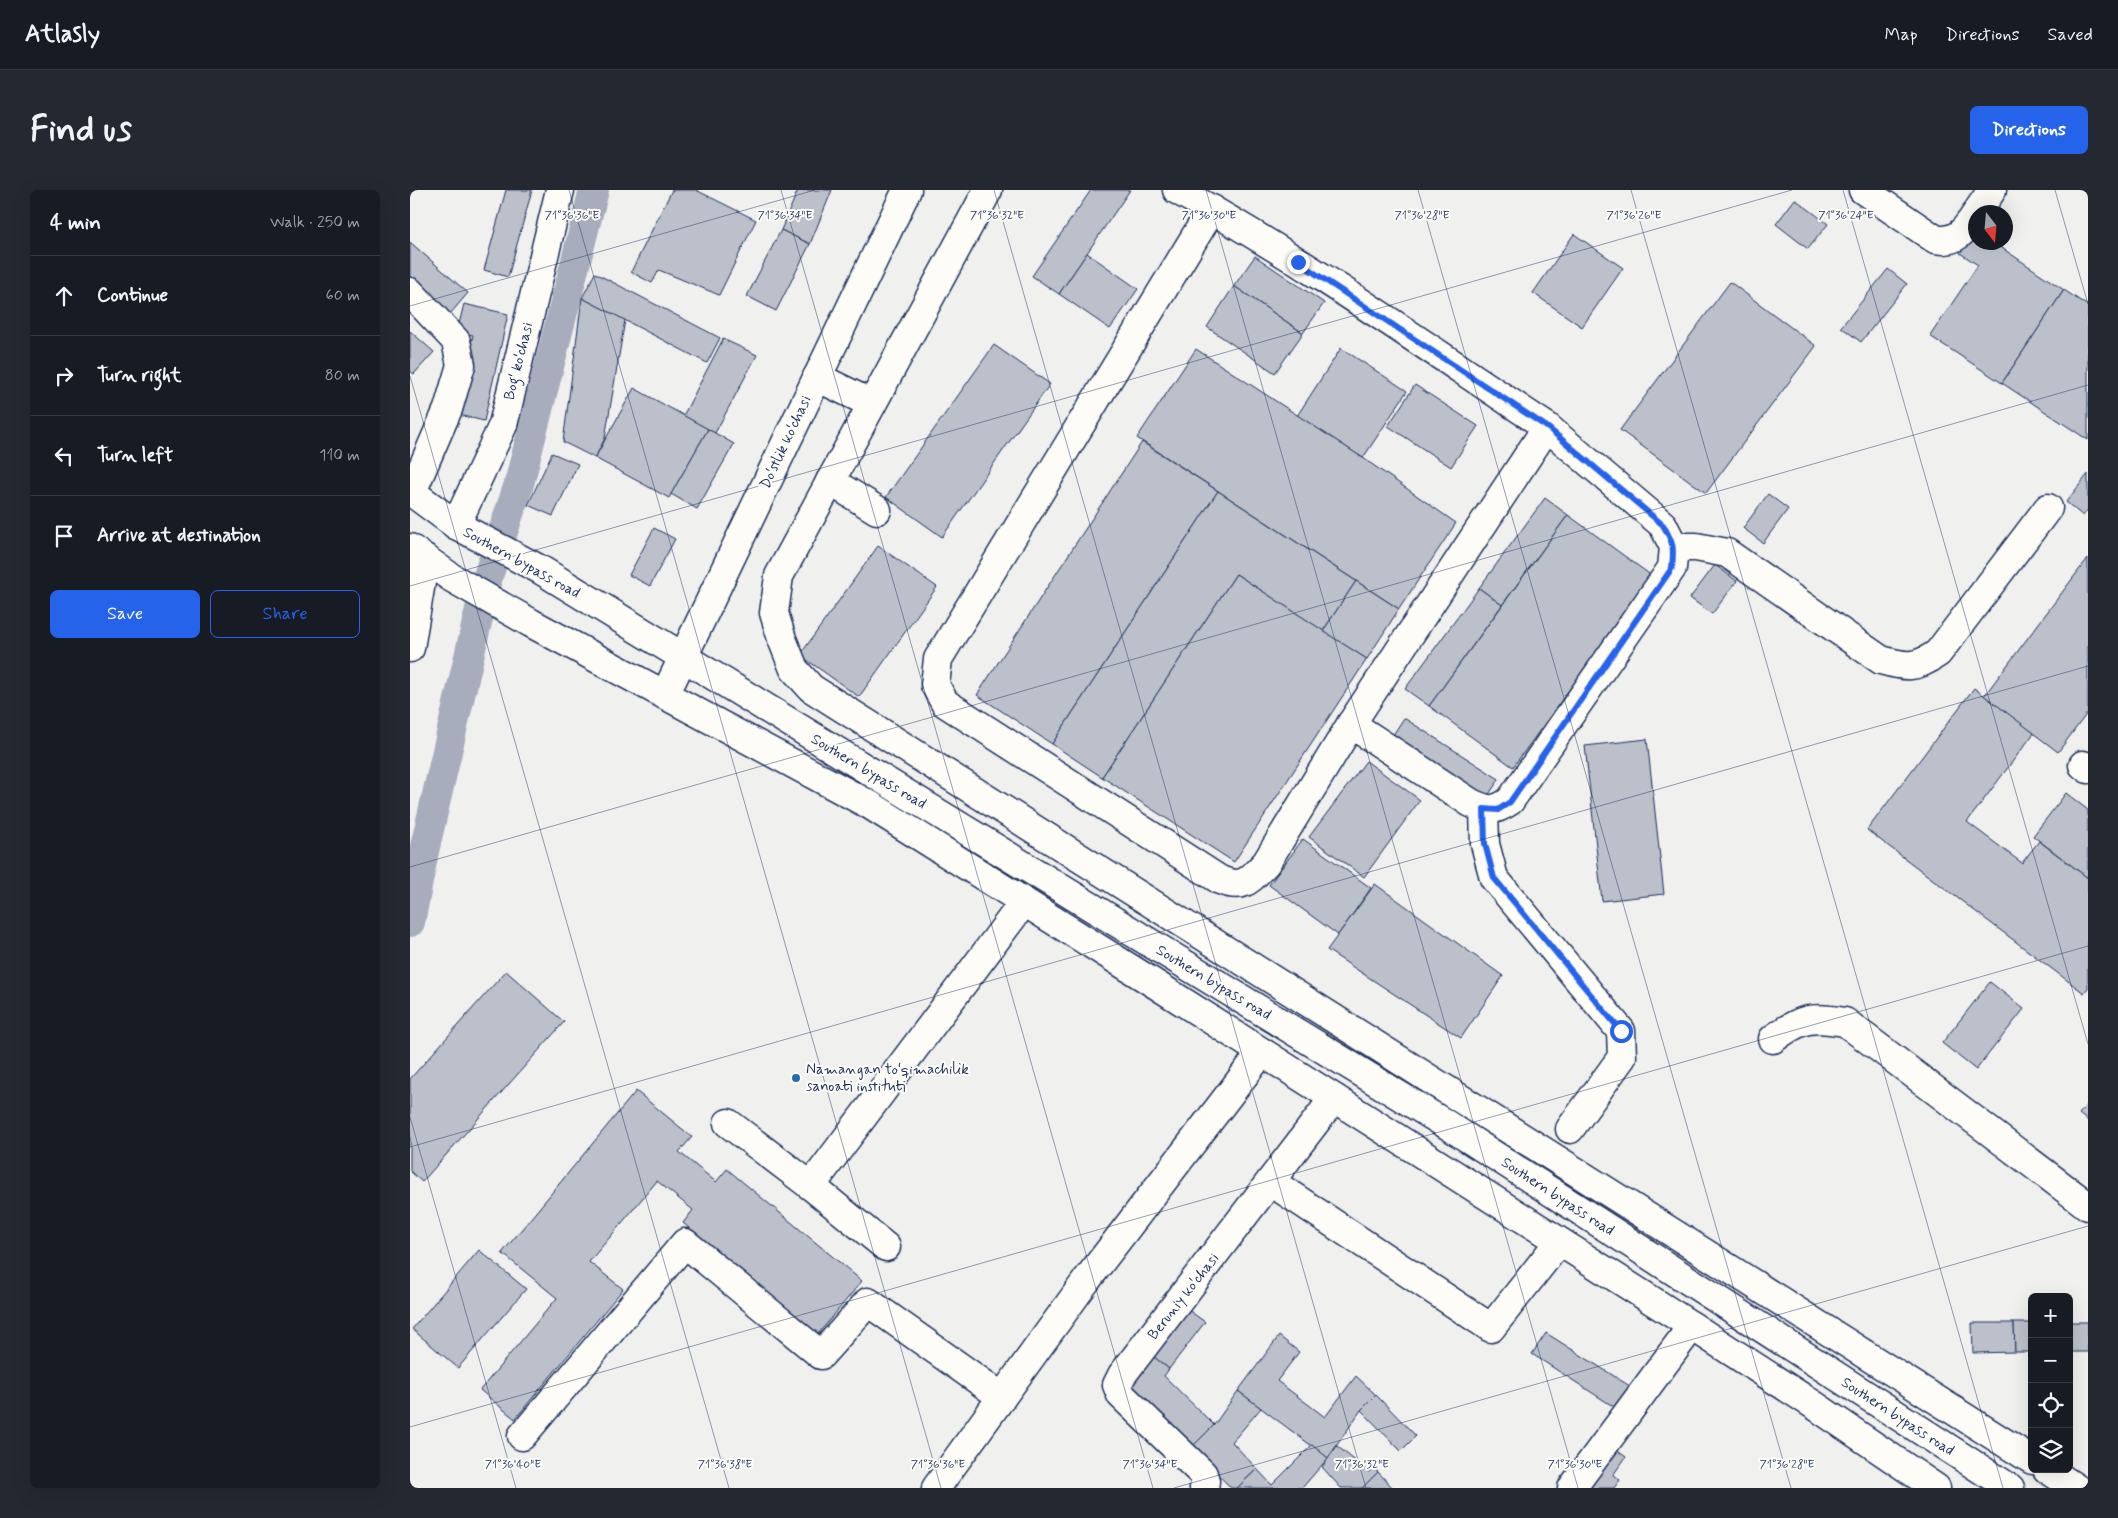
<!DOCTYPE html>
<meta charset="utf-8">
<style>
:root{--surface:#171b24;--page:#242831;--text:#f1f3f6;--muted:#9ea1a6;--line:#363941;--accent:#2563eb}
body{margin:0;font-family:Mynerve,sans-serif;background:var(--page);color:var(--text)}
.controls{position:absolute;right:15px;bottom:15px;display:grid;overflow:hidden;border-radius:8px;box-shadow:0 5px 20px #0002}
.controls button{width:45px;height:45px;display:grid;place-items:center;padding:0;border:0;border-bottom:1px solid var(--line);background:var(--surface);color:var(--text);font:25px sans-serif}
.compass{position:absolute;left:1558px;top:15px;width:45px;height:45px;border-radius:50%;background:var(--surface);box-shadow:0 5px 20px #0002;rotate:164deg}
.stop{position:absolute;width:15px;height:15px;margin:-11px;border:4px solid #2563eb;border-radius:50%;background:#fff}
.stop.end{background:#2563eb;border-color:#fff;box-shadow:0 1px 5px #0008}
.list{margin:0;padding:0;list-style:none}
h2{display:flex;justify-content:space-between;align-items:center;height:65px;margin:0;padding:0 20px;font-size:21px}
h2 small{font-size:16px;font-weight:400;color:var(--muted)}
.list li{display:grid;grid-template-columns:32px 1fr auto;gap:15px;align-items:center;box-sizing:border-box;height:80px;padding:0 20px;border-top:1px solid var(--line)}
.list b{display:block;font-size:19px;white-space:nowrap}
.list em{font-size:16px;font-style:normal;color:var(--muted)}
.actions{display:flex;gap:10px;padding:15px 20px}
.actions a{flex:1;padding:11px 0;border:1px solid var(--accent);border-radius:8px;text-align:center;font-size:18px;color:var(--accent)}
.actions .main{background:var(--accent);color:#fff}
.icon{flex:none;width:28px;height:28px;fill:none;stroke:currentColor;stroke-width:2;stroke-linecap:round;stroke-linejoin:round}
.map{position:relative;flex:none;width:1678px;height:1298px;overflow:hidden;border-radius:8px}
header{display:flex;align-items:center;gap:30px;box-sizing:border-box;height:70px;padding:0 25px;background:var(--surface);border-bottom:1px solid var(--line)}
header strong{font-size:24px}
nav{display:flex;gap:28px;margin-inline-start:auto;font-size:18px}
.intro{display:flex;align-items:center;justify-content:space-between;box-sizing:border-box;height:120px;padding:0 30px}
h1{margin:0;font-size:35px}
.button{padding:12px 22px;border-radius:8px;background:var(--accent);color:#fff;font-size:18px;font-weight:700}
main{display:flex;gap:30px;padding:0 30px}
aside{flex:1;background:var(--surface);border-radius:8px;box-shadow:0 5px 20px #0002}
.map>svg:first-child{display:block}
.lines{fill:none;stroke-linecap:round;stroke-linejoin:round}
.canal{stroke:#a7adbd;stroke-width:30}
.building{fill:#bbc0ca;stroke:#1b2f5e}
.minor-casing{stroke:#1b2f5e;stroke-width:31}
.highway-casing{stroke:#1b2f5e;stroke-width:31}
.minor{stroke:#fdfcf7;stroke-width:28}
.highway{stroke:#fdfcf7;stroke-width:28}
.route{stroke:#2563eb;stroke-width:6}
.ticks{fill:none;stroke:#1b2f5e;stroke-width:1;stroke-opacity:0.45}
.poi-dot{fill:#1f6fb2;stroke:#fdfcf7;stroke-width:2}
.labels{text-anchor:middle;stroke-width:4;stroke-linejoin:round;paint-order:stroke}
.street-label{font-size:15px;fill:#1b2f5e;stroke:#fdfcf7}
.poi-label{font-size:15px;fill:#1b2f5e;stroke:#fdfcf7;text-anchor:start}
.ticks-label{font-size:12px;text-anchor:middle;fill:#1b2f5e;stroke:#fdfcf7;stroke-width:4;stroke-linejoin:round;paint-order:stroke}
</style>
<header>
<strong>Atlasly</strong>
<nav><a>Map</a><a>Directions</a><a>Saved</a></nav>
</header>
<div class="intro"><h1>Find us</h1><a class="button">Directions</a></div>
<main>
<aside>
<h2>4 min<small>Walk · 250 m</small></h2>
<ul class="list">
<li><svg class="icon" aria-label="ahead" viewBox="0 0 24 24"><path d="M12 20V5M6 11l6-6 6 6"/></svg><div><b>Continue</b></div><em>60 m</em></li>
<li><svg class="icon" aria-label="right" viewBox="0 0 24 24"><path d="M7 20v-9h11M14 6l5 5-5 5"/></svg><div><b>Turn right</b></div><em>80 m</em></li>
<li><svg class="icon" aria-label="left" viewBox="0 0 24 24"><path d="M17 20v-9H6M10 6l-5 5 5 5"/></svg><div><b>Turn left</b></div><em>110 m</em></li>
<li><svg class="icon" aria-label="arrive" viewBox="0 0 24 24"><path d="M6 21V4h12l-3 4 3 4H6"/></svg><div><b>Arrive at destination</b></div></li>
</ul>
<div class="actions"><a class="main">Save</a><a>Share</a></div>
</aside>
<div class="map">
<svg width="1678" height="1298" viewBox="0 0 1678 1298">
<rect width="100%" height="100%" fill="#f0f0ee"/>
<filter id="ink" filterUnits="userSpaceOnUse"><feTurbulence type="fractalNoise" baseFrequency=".02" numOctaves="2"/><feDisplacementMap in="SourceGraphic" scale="10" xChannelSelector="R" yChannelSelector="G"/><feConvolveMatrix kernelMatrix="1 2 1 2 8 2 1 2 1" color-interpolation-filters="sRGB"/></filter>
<g filter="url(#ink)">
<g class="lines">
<polyline class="canal" points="0,732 14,661 77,389 109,294 184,0"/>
</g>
<g class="building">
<polygon points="96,0 122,0 98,87 74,80"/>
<polygon points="262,0 286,0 346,30 309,105 249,80 242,93 221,82"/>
<polygon points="388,0 422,0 400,54 371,40"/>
<polygon points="681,0 720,0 649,104 622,86"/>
<polygon points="1385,9 1418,34 1398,59 1366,34"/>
<polygon points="371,40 400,54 366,121 337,106"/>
<polygon points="1565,41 1566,52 1583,52 1654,100 1592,193 1520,146 1568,75 1550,63"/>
<polygon points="1164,44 1213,78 1172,137 1123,103"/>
<polygon points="0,52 58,103 40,124 0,89"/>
<polygon points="677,63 728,99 700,139 649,104"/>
<polygon points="845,66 914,113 893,143 824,96"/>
<polygon points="1478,79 1497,94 1451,152 1431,137"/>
<polygon points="185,83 310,148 297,173 172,108"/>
<polygon points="1320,92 1406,156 1296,303 1210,240"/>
<polygon points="824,96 893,143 865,183 797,137"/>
<polygon points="1654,100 1678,116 1678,250 1592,193"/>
<polygon points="172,108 215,130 195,248 185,268 153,252"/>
<polygon points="54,114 98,124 74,231 45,224 63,145 47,142"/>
<polygon points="0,141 24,162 4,184 0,181"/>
<polygon points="313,149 347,165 305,243 273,226"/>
<polygon points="584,155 640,194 532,347 476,307"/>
<polygon points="931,158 997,201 953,268 887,226"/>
<polygon points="786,159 953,268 1046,333 989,419 727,248"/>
<polygon points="1005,195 1068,236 1041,277 978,236"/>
<polygon points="224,198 298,239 259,308 185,268"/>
<polygon points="298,239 324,254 287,319 261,304"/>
<polygon points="732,252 808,301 642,554 567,505"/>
<polygon points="142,263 168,274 143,326 118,315"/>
<polygon points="1678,284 1678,319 1673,326 1656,312"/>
<polygon points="808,301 946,391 913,441 826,384 692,587 642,554"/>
<polygon points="1358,304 1378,319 1353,353 1333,338"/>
<polygon points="1135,308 1158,325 1092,415 1069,398"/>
<polygon points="1158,325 1242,386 1103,577 1019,516"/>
<polygon points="244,338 265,349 240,396 219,385"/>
<polygon points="468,356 527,397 449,507 390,465"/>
<polygon points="1678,368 1678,522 1648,562 1574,506"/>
<polygon points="1305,375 1327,391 1302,424 1280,408"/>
<polygon points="826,384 957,469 824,672 692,587"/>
<polygon points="946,391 989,419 957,469 913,441"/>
<polygon points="1069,398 1092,415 1019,516 995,499"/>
<polygon points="1564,498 1624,543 1557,632 1612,673 1629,651 1678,688 1678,798 1674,803 1457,640"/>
<polygon points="994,528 1089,589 1074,612 979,551"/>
<polygon points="1237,549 1254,704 1192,711 1175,556"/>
<polygon points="956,571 1010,610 954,687 899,647"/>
<polygon points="1656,603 1678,620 1678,688 1623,646"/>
<polygon points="893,649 961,698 928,745 859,695"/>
<polygon points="965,694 1093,786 1051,848 917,760"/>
<polygon points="96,781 154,832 12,992 0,981 0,889"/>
<polygon points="1580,792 1614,819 1566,880 1532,853"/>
<polygon points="226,901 282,947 269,962 306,992 317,979 452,1091 408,1144 273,1033 283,1020 247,991 179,1072 213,1099 105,1229 70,1200 147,1108 92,1063"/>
<polygon points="1678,913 1678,931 1669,924"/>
<polygon points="69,1060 116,1099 48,1178 2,1139"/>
<polygon points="774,1117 795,1132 759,1179 739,1163"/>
<rect x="1659" y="1132" width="19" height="30"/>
<polygon points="1562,1133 1604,1133 1605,1162 1563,1163"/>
<polygon points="1604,1133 1622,1133 1622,1162 1605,1162"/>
<polygon points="1136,1143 1226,1200 1212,1222 1122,1164"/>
<polygon points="869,1146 889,1162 867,1191 915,1227 946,1186 966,1205 951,1220 918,1268 828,1201"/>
<polygon points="739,1163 759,1179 754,1186 804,1235 782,1257 718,1191"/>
<polygon points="828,1201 851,1218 822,1252 847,1279 827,1298 821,1298 782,1257 804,1235"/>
<polygon points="966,1205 1006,1246 991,1261 951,1220"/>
<polygon points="902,1255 918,1268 892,1298 827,1298 847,1279 862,1295"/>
<polygon points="927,1256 959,1282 963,1278 968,1282 952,1298 931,1298 912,1277"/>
<polygon points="1201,1256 1216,1267 1203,1285 1210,1290 1204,1298 1174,1298"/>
<polygon points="968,1282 983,1298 952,1298"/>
</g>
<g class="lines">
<defs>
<g id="minor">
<polyline points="578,0 369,386 364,423 372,449 384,479 401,498 1622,1270"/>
<path d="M767,0C895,71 1015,156 1137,237L941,534L856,673C840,689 835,700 810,690L535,513L525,495L528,469L802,19"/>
<path d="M1453,0L1525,49C1546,54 1555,40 1566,24"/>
<polyline points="1567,22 1582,0"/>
<polyline points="0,102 46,151 51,175 38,219 2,302"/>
<polyline points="407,187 462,214"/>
<polyline points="420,291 467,320"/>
<polyline points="46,335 93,235 150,0"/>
<path d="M1264,357H1286L1317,363L1471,470C1496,477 1506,479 1528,463L1638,318"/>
<polyline points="0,458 15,368"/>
<polyline points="255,505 497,0"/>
<path d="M941,534L1061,613C1078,621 1084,622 1100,611L1262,378L1264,357L1253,335L1137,237"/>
<polyline points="1673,575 1678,579"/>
<polyline points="1074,619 1075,654 1084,688 1211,841 1212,867 1160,939"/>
<path d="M1363,849C1391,828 1401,826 1435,832L1678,1016"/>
<polyline points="318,933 401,996"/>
<polyline points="861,992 1081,1138 1149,1052"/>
<polyline points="476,1057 401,996 614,712"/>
<polyline points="112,1246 275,1053 411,1165 458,1112 592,1207"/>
<polyline points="1637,1279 1666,1298"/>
<polyline points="526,1298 676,1091 852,862"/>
<polyline points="794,1298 795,1291 793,1284 711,1205 707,1195 712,1185 924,908"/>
<polyline points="1162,1298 1282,1136"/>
</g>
<g id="highway">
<polyline points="0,301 46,335 131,380 1039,936 1600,1298"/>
<polyline points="0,358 42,388 121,433 460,615 745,794 1282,1136 1407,1217 1526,1298"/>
</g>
</defs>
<use href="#minor" class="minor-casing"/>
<use href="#highway" class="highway-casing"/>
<use href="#minor" class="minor"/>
<use href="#highway" class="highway"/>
</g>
</g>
<g class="lines" filter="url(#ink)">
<path class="route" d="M888,72L1137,237L1253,335C1264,354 1264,357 1262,378L1100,612L1088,620L1074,619L1075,654L1084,688L1211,841"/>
</g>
<path class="ticks" d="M159,0L531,1298M371,0L743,1298M584,0L956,1298M796,0L1168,1298M1008,0L1381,1298M1221,0L1593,1298M1433,0L1678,854M1645,0L1678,114M0,116L405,0M0,186L319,1298M0,396L1382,0M0,677L1678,195M0,927L106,1298M0,957L1678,476M0,1237L1678,756M764,1298L1678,1036"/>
<circle class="poi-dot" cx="386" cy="888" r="5"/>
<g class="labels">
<g class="street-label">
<text transform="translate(108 171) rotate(-76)" y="5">Bogʻ koʻchasi</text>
<text transform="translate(375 252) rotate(-65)" y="5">Doʻstlik koʻchasi</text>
<text transform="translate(112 372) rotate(29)" y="5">Southern bypass road</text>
<text transform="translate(459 581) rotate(31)" y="5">Southern bypass road</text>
<text transform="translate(804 792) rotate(31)" y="5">Southern bypass road</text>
<text transform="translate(1148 1006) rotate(33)" y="5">Southern bypass road</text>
<text transform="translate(773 1106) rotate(-52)" y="5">Beruniy koʻchasi</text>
<text transform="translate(1488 1226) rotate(33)" y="5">Southern bypass road</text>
</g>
<g class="poi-label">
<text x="396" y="884">Namangan to‘qimachilik<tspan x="396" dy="17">sanoati instituti</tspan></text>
</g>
</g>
<g class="ticks-label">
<text x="162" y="29">71°36'36"E</text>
<text x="375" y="29">71°36'34"E</text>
<text x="587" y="29">71°36'32"E</text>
<text x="799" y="29">71°36'30"E</text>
<text x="1012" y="29">71°36'28"E</text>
<text x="1224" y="29">71°36'26"E</text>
<text x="1436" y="29">71°36'24"E</text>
<text x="103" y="1278">71°36'40"E</text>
<text x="315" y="1278">71°36'38"E</text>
<text x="528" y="1278">71°36'36"E</text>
<text x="740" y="1278">71°36'34"E</text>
<text x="952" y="1278">71°36'32"E</text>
<text x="1165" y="1278">71°36'30"E</text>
<text x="1377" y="1278">71°36'28"E</text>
</g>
</svg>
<div class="controls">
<button>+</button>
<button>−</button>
<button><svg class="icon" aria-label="locate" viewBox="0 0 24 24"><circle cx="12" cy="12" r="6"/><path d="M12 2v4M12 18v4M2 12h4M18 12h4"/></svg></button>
<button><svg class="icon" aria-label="layers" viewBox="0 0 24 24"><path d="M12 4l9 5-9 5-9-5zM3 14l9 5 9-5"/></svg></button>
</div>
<svg class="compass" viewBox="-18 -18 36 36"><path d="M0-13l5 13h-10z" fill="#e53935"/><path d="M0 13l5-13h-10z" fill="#9ea1a6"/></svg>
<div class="stop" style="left:1211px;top:841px"></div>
<div class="stop end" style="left:888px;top:72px"></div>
</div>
</main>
